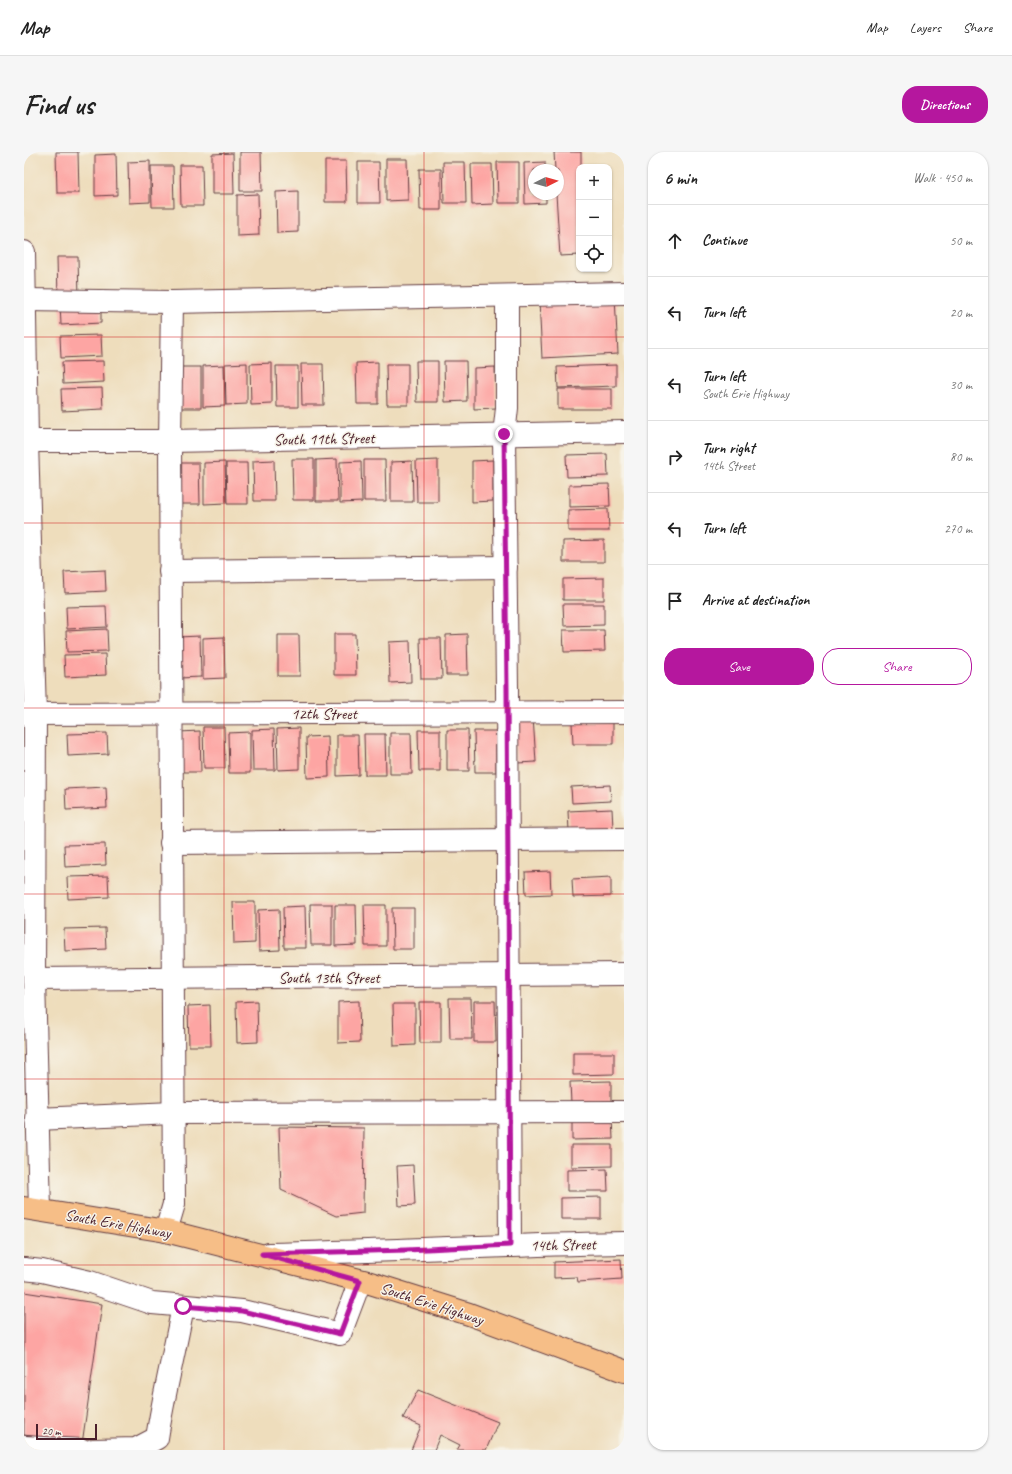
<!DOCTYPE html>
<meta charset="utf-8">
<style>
:root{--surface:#fff;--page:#f6f6f6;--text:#222;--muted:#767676;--line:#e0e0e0;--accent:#b5179e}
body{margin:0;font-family:Caveat,sans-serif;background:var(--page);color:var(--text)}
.controls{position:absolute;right:12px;top:12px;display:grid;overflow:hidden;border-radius:8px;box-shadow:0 1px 3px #0004}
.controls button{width:36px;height:36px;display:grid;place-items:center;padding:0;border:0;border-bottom:1px solid var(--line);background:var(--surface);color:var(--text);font:20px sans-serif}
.compass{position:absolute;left:504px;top:12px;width:36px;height:36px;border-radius:50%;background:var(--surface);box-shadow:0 1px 3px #0004;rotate:85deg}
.scale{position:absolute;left:12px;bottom:10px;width:61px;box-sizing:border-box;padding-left:4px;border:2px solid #4a1f2b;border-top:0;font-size:11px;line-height:14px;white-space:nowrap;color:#4a1f2b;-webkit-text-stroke:3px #f7f3e8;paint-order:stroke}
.stop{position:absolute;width:12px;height:12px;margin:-9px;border:3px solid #b5179e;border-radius:50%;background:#fff}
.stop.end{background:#b5179e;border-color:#fff;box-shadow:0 1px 4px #0008}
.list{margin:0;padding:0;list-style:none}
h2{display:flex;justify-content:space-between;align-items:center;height:52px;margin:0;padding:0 16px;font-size:17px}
h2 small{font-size:13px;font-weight:400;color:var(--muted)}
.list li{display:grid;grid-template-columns:26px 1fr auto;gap:12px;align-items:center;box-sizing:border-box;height:72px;padding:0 16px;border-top:1px solid var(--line)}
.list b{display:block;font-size:15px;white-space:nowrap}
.list p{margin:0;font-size:13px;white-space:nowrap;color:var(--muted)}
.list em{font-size:13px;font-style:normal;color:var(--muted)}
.actions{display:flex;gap:8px;padding:12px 16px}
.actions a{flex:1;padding:9px 0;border:1px solid var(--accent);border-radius:16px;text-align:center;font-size:14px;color:var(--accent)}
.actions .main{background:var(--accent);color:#fff}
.icon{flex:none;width:22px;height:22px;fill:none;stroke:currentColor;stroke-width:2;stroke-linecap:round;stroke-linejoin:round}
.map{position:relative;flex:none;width:600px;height:1298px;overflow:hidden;border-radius:16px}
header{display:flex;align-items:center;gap:24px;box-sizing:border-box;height:56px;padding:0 20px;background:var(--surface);border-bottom:1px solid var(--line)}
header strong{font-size:19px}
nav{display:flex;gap:22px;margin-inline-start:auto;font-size:14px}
.intro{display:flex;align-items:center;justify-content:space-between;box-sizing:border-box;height:96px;padding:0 24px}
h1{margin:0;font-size:28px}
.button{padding:10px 18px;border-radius:16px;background:var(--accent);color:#fff;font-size:14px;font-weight:700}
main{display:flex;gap:24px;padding:0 24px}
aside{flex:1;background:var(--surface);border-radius:16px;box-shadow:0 1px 3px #0004}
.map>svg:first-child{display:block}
.building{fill:#fda5a3}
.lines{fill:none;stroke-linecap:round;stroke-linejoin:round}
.minor-casing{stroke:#633c41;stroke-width:24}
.major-casing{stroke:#633c41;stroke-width:24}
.minor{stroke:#fff;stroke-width:22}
.major{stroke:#f6be87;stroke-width:22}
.route{stroke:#b5179e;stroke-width:5}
.grid{fill:none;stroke:#d62828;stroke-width:1;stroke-opacity:0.55}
.labels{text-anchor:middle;stroke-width:3;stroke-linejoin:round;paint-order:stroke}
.street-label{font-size:16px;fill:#4a1f2b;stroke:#f7f3e8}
</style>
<header>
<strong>Map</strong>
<nav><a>Map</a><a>Layers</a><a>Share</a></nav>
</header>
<div class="intro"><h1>Find us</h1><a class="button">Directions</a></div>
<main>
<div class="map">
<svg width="600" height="1298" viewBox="0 0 600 1298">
<rect width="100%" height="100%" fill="#f7f3e8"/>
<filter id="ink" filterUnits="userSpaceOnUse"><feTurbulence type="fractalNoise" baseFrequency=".025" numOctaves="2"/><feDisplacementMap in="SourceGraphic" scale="8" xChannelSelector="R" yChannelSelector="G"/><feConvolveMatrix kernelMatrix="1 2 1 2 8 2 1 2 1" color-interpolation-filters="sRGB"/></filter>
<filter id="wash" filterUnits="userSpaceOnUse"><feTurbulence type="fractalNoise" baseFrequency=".012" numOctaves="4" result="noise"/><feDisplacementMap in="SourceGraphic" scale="16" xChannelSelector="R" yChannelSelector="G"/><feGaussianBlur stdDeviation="0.9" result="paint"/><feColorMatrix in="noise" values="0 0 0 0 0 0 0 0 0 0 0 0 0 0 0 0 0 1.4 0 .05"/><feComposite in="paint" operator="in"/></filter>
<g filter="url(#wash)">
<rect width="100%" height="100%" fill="#eeddbc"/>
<g id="blocks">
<g class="building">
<polygon points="32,0 54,0 55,41 33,41"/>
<polygon points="216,0 237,0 238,39 216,39"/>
<polygon points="530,0 557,0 557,15 555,15 555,103 536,104 532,42 534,42 534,18 531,18"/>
<polygon points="209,1 210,42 188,42 188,2"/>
<polygon points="92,2 93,43 71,44 71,3"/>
<polygon points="362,7 383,7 384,48 362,49"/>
<polygon points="126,9 126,50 105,51 104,10"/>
<polygon points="301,9 322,9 323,50 301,50"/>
<polygon points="334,10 355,10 356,51 334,51"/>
<polygon points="419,10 441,10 442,51 420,51"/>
<polygon points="473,10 495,10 495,51 474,51"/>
<polygon points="521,10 521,18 510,18 510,42 522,42 522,51 501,52 500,11"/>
<polygon points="447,12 468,12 469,52 448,53"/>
<polygon points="156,13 178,13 179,54 157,54"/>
<polygon points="127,14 149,14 150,55 128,55"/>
<polygon points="395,17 417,17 417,58 396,58"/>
<polygon points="274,39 274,80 253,81 252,40"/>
<polygon points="234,42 235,83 213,84 213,43"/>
<polygon points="33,105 54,105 55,146 34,146"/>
<polygon points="591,145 594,202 518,206 515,148"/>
<polygon points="77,150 77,171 37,173 36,151"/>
<polygon points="77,183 78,204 37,206 36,184"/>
<polygon points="79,209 80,230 39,232 38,210"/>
<polygon points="392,209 414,209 414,250 393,250"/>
<polygon points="420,209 442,209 443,249 421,250"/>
<polygon points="354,210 354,252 333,252 332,211"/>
<polygon points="223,211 223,252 202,253 201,212"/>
<polygon points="248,211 248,252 227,253 226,212"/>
<polygon points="277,212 299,212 300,253 278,253"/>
<polygon points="362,212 384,212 384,253 363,253"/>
<polygon points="200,213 201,254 179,255 179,214"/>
<polygon points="592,213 592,234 534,236 533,215"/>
<polygon points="252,214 274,214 274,255 253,255"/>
<rect x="156" y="215" width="21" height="41"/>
<polygon points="471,215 472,256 450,257 450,216"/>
<polygon points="78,236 79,257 38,259 37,237"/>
<rect x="534" y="237" width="54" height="20"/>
<polygon points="583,302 584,324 543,325 542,303"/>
<polygon points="268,307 290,307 290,348 269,348"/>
<polygon points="313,307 314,349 292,349 292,308"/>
<polygon points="250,308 251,349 230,349 229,309"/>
<polygon points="340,308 361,308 362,349 340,349"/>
<polygon points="414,308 414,350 393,350 392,309"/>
<polygon points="469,308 469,349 448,350 448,309"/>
<polygon points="337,309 338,350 316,351 316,310"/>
<polygon points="388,309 389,350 367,350 367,310"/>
<polygon points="201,310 202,351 180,352 180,311"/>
<polygon points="154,311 175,311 176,352 155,352"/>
<polygon points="202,311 223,311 224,352 203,352"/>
<polygon points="585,332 586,354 545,355 545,333"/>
<polygon points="584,357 585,379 544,379 544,358"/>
<polygon points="580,388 580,410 539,410 539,389"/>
<polygon points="81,418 82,439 41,441 40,420"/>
<polygon points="580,426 580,448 539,448 539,427"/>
<polygon points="539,452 580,452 580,473 540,474"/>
<polygon points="82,454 83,475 43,477 42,455"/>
<polygon points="83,477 84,499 43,500 42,479"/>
<polygon points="539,478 580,478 581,499 540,500"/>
<polygon points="310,482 331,482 332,523 310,523"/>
<polygon points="443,482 444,523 422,523 422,483"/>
<polygon points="254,483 275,483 276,524 254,524"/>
<polygon points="176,484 177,525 155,526 154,485"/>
<polygon points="200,485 201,526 179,527 179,486"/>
<polygon points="396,486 417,486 418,527 397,527"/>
<polygon points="386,489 387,530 366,531 365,490"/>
<polygon points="81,502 82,523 41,525 40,503"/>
<polygon points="509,565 512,610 493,611 490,566"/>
<polygon points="589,570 589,592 549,592 548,571"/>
<polygon points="179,575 200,575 201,616 180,616"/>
<polygon points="275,576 275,617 254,618 253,577"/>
<polygon points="250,577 251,618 229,618 228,578"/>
<polygon points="394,578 416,578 416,619 395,619"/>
<polygon points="423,578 444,578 445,619 423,619"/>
<polygon points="176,579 177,620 156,620 155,580"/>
<polygon points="450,579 472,579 472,620 451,620"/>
<polygon points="226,580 226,621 205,621 204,581"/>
<polygon points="83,581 84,602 44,604 43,582"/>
<polygon points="366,581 387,581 388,622 366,622"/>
<polygon points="340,582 361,582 362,623 341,623"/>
<polygon points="313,583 334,583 335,623 313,624"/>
<polygon points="304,584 305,625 283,626 282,585"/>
<polygon points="586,633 587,649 548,651 547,635"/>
<polygon points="82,635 83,656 42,658 41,637"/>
<polygon points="588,657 589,676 545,679 544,659"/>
<polygon points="81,692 82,713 41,715 40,693"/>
<polygon points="526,719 527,742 502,743 501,720"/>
<polygon points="84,724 85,745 44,747 43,725"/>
<polygon points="587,725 587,744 549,745 548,727"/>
<polygon points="209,750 231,750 231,791 210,792"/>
<polygon points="286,752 308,752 308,793 287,793"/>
<polygon points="311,753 332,753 333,793 311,794"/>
<polygon points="340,753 362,753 362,794 341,794"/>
<polygon points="281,754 282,796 260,796 259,755"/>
<polygon points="368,756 390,756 390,797 369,797"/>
<polygon points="255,757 256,798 235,799 234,758"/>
<polygon points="81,776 82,797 41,799 40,777"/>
<polygon points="425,846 447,846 448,887 426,887"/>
<polygon points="233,849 234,890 213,891 212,850"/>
<polygon points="335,849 336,890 314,891 314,850"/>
<polygon points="450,849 471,849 472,890 450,890"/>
<polygon points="395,850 417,850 417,891 396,891"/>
<polygon points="369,852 391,852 391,893 370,894"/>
<polygon points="186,853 187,894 165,894 164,854"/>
<polygon points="549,901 590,901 590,922 549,923"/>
<polygon points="587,929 587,951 547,951 546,930"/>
<polygon points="548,966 588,966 589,987 548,988"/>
<polygon points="255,975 340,976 339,1061 312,1064 257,1038"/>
<polygon points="547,993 588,993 588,1014 547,1015"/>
<polygon points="389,1013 391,1053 375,1054 373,1014"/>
<polygon points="583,1017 584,1039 543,1039 543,1018"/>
<polygon points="577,1045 577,1067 537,1067 537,1046"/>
<polygon points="597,1107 598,1127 554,1130 553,1125 530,1126 530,1110"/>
<polygon points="0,1140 78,1152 58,1292 0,1283"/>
<polygon points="394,1238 474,1270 462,1298 433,1298 436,1293 416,1283 410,1298 387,1298 397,1274 379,1266"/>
</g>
</g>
</g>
<g filter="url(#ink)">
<use href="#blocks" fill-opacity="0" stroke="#633c41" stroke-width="1"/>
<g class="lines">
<defs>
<g id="minor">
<polyline points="0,100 3,289 11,562 10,827 16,1058"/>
<polyline points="483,144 483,256 480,283 483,536 486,1093"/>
<polyline points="1,148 148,150 600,141"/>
<polyline points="0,289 146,289 600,280"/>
<polyline points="146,419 482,415"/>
<polyline points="0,562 600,560"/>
<polyline points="147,691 600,687"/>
<polyline points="10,827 600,822"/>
<polyline points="13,967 149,961 600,960"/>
<polyline points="142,1079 150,1052 146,289 148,150"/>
<path d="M245,1102C364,1099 482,1093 600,1091"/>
<polyline points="0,1117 18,1119 66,1130 128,1151 218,1159 316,1182 336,1129"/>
<polyline points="0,1295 58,1298"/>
<path d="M69,1298L112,1297L133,1286C140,1241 151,1198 159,1154"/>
</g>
<polyline id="major" points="0,1056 142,1079 343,1130 445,1162 600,1219"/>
</defs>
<use href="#minor" class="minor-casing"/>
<use href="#major" class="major-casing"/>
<use href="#minor" class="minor"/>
<use href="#major" class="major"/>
</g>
</g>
<g class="lines" filter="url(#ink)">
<polyline class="route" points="159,1154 218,1159 316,1182 336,1129 238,1102 382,1098 486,1093 483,536 480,282"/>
</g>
<path class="grid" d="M200,0V1298M400,0V1298M0,185H600M0,371H600M0,556H600M0,742H600M0,927H600M0,1113H600"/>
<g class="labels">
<g class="street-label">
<text transform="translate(300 286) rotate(-1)" y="6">South 11th Street</text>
<text x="300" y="567">12th Street</text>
<text x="305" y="831">South 13th Street</text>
<text transform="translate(94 1071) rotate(10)" y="6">South Erie Highway</text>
<text transform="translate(539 1092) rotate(-1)" y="6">14th Street</text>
<text transform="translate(408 1151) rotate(18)" y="6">South Erie Highway</text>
</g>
</g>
</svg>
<div class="controls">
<button>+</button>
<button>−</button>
<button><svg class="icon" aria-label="locate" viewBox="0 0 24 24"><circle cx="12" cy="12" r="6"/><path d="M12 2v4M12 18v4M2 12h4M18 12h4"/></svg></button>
</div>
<svg class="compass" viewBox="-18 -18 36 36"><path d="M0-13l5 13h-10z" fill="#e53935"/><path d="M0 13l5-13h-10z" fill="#767676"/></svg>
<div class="scale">20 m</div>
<div class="stop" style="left:159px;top:1154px"></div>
<div class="stop end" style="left:480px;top:282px"></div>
</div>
<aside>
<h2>6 min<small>Walk · 450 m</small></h2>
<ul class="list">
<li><svg class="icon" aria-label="ahead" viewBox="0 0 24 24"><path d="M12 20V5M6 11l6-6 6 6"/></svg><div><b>Continue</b></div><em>50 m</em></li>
<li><svg class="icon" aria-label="left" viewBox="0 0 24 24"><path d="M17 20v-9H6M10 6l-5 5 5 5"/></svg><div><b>Turn left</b></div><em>20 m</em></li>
<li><svg class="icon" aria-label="left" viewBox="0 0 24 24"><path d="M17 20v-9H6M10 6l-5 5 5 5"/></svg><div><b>Turn left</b><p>South Erie Highway</p></div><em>30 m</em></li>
<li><svg class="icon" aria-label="right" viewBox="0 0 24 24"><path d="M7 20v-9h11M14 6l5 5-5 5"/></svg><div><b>Turn right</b><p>14th Street</p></div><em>80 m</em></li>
<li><svg class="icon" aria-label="left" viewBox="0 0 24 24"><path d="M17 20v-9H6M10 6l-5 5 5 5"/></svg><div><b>Turn left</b></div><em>270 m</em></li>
<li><svg class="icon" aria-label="arrive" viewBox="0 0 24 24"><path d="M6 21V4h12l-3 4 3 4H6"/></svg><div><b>Arrive at destination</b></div></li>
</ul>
<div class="actions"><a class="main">Save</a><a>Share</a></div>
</aside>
</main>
